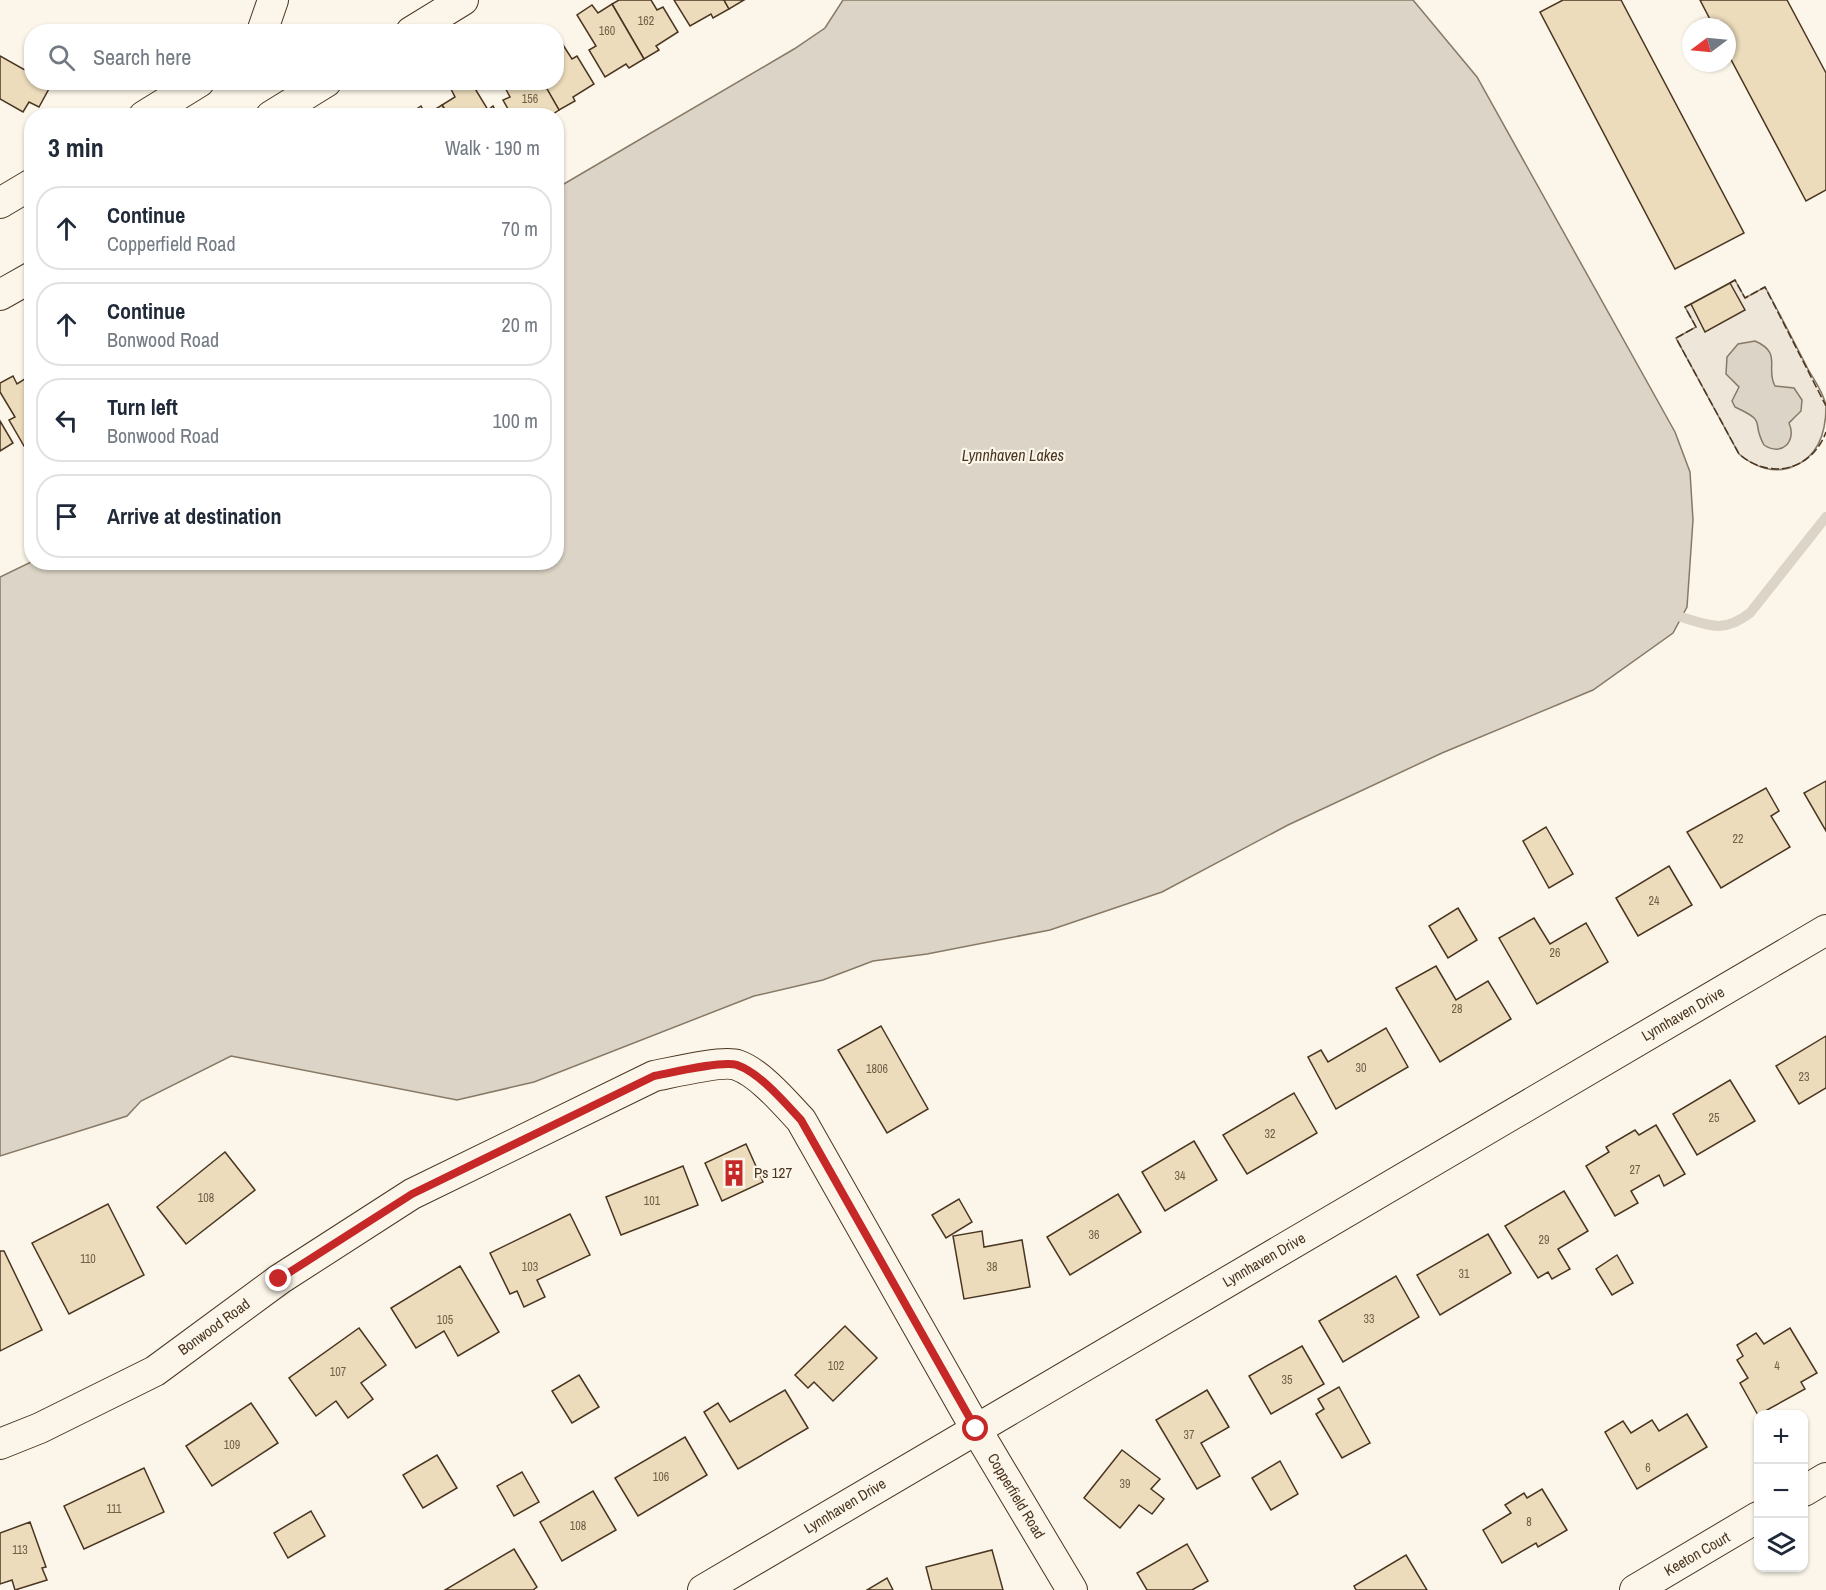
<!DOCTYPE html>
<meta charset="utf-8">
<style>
:root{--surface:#fff;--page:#f2f2f3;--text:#1f2937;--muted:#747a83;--line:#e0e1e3}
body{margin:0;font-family:"Archivo Narrow",sans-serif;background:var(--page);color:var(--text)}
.controls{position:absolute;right:18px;bottom:18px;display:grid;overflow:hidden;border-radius:12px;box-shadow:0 2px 4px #0004}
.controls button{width:54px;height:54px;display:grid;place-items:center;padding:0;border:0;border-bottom:2px solid var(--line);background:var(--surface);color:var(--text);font:30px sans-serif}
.compass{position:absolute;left:1682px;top:18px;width:54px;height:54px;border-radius:50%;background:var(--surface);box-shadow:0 2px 4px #0004;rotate:254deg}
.stop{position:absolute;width:18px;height:18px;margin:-14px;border:4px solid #c62828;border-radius:50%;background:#fff}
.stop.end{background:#c62828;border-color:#fff;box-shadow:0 2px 6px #0008}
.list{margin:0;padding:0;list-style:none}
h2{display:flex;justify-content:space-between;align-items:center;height:78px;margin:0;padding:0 24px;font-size:26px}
h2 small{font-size:20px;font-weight:400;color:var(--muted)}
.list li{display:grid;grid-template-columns:39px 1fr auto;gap:18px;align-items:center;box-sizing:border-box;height:84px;margin:0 12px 12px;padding:0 12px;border:2px solid var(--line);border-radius:24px}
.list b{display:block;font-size:22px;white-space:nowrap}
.list p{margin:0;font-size:20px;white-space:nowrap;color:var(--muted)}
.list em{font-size:20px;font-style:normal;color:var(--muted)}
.icon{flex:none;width:33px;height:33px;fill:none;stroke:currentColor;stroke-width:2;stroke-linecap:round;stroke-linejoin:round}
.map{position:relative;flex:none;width:1826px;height:1590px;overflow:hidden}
.search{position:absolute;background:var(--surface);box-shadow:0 2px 4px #0004;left:24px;top:24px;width:540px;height:66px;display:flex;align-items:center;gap:15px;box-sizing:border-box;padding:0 21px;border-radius:24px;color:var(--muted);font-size:22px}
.panel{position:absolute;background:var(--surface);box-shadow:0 2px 4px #0004;left:24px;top:108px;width:540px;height:462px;border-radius:24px}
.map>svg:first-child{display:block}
.green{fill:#ede6d9;stroke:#887966;stroke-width:1.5}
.water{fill:#dcd4c6;stroke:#887966;stroke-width:1.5}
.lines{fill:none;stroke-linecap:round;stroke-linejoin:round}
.stream{stroke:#dcd4c6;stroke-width:10}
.building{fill:#ecdcbc;stroke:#4a3520;stroke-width:1.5}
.minor-casing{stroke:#4a3520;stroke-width:32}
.minor{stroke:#fbf6e9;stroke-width:30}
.fence{stroke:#4a3520;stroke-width:1.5;stroke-dasharray:8 3;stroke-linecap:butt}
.route{stroke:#c62828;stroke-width:8}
.labels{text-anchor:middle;stroke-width:4.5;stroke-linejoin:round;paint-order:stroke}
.number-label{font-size:12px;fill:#725f47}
.street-label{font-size:15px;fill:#4a3520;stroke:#fbf6e9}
.poi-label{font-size:15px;fill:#4a3520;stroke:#fbf6e9;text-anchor:start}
.water-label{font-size:16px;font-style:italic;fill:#4a3520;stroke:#fbf6e9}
</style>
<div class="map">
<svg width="1826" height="1590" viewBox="0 0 1826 1590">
<rect width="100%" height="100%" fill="#fbf6e9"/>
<path class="green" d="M1735,280L1745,298L1765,287C1780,314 1794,342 1808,369C1814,380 1824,393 1826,406C1826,432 1819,456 1794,466C1775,475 1754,467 1739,454L1676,338L1696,327L1685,307Z"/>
<g class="water">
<polygon points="843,0 1413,0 1477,77 1675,432 1690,472 1693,520 1687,607 1673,633 1593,690 1442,753 1288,825 1162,892 1050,930 927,954 873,961 823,980 754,996 534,1082 457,1100 231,1056 141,1101 127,1116 0,1156 0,577 31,562 556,562 557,188 794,49 825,28"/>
<path d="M1755,341C1783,353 1765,368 1775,386L1794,388L1802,400L1801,411L1789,423C1797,441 1782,457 1764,445C1750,420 1769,423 1735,407L1732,401L1739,387L1726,374L1727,357L1738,344Z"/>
</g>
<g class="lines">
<path class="stream" d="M1681,617C1712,626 1723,633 1750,613L1826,517"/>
</g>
<g class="building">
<polygon points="619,0 651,0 657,10 663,7 678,32 656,46 659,50 644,59 612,4"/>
<polygon points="674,0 724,0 729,9 713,18 711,14 690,26"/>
<polygon points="724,0 744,0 729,9"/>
<polygon points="1563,0 1621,0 1744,233 1675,269 1540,12"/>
<polygon points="1700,0 1787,0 1826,73 1826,190 1806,201 1727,52 1727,27 1714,27"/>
<polygon points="612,4 644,59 629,68 626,64 605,77 589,50 596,46 577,15 592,5 598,13"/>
<polygon points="556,34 572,59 577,56 594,84 573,97 575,101 559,110 543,82 556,82"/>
<polygon points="0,56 32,74 32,82 51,85 39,107 29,102 23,112 0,99"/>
<polygon points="462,82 471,82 488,110 493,106 498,116 449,116 442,105 455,97 451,89"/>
<polygon points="502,82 543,82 559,110 550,116 512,116 503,100 510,97"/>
<polygon points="442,105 449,116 406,116 421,106 426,115"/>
<polygon points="1730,283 1745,310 1705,332 1691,304"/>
<polygon points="31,375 32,441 24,446 9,420 15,417 0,392 0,383 13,376 17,384"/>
<polygon points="0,421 13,443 0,451"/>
<polygon points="1826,781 1826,831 1804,793"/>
<polygon points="1766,788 1779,811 1771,816 1790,847 1721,888 1687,832"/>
<polygon points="1546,827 1573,874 1549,888 1523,841"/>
<polygon points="1669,866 1692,905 1638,936 1616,898"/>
<polygon points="1458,908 1477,940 1448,958 1429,926"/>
<polygon points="1534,918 1550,944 1586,923 1608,962 1537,1004 1499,938"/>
<polygon points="1436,966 1456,1000 1488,981 1511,1019 1440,1062 1396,988"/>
<polygon points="881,1026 928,1109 887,1133 838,1050"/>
<polygon points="1386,1028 1408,1067 1336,1109 1308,1057 1321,1050 1328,1062"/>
<polygon points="1826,1036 1826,1088 1799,1104 1776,1066"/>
<polygon points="1730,1080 1755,1121 1697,1155 1673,1114"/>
<polygon points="1294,1093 1317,1133 1247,1174 1223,1135"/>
<polygon points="1656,1125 1685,1174 1664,1186 1659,1175 1631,1191 1638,1203 1615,1216 1586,1166 1609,1152 1606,1147 1635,1130 1639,1135"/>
<polygon points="1194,1141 1217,1180 1165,1211 1142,1172"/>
<polygon points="746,1144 763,1182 722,1201 705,1163"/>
<polygon points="225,1152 255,1190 186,1244 157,1207"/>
<polygon points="683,1166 698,1205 621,1235 606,1197"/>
<polygon points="1564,1191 1588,1231 1558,1249 1570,1269 1552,1279 1548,1272 1538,1278 1505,1226"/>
<polygon points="1118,1194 1141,1232 1070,1275 1047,1237"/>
<polygon points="959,1199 972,1222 946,1238 932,1215"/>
<polygon points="108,1204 144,1275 69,1314 32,1243"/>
<polygon points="570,1214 590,1255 537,1280 545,1297 524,1307 517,1291 510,1294 490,1253"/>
<polygon points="982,1231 984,1247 1022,1240 1030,1287 964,1299 953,1236"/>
<polygon points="1488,1234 1511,1273 1440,1315 1417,1275"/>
<polygon points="0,1251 4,1251 42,1330 0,1351"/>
<polygon points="1617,1255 1633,1283 1612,1295 1596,1269"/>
<polygon points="460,1266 499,1332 458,1356 444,1331 416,1348 391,1308"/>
<polygon points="1396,1276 1419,1317 1343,1362 1319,1321"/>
<polygon points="845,1326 877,1358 833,1401 814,1382 808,1388 795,1375"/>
<polygon points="359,1328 386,1365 361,1383 373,1399 348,1418 336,1401 316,1416 289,1378"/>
<polygon points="1790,1328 1817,1373 1801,1382 1805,1389 1758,1415 1740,1383 1748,1378 1737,1360 1743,1356 1737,1345 1756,1333 1764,1344"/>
<polygon points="1302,1346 1324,1384 1271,1414 1249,1376"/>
<polygon points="579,1375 599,1407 572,1423 552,1391"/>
<polygon points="1339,1387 1370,1443 1342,1458 1316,1414 1324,1409 1318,1399"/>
<polygon points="785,1390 808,1428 738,1469 704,1412 718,1403 730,1422"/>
<polygon points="1207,1390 1229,1427 1201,1443 1220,1476 1197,1489 1156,1420"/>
<polygon points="251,1403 278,1443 212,1486 186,1446"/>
<polygon points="1687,1414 1707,1447 1637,1489 1605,1432 1623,1421 1631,1433 1652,1420 1659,1431"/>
<polygon points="685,1437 707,1475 638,1516 615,1478"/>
<polygon points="1122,1450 1160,1479 1151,1489 1164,1499 1152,1514 1139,1505 1120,1528 1084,1498"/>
<polygon points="437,1455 457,1488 423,1508 403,1475"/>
<polygon points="1280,1461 1298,1494 1271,1510 1252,1478"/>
<polygon points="144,1468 164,1512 84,1549 64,1506"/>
<polygon points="522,1472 539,1502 514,1516 497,1486"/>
<polygon points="1542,1489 1567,1530 1538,1547 1536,1543 1502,1563 1483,1530 1511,1513 1505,1505 1524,1493 1527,1498"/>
<polygon points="593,1491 616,1530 562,1561 540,1522"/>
<polygon points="311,1511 325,1536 288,1558 274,1533"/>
<polygon points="30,1522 46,1567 42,1568 47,1580 15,1590 12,1580 0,1584 0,1533"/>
<polygon points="1187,1544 1208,1581 1192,1590 1147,1590 1137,1573"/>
<polygon points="514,1549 537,1587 533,1590 445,1590"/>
<polygon points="992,1550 1003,1590 932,1590 926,1567"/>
<polygon points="1406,1555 1427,1590 1356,1590 1354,1586"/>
<polygon points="887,1578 893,1590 867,1590"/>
</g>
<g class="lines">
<defs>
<g id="minor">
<polyline points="262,32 273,0"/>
<polyline points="411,32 463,0"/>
<polyline points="144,116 199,82"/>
<polyline points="271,116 326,82"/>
<polyline points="0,203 32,184"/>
<polyline points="0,295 32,277"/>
<path d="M0,1444L40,1428L155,1371L280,1279L412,1194L654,1076C670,1073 723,1060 737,1065C760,1073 785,1103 801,1120L976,1429L1072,1590"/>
<polyline points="1804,1491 1826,1478"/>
<polyline points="703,1590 1826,930"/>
<polyline points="1635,1590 1758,1517"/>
</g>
</defs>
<use href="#minor" class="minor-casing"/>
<use href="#minor" class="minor"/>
<g class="fence">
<polyline points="1730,283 1735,280 1745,298 1765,287 1826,406"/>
<path d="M1691,304L1685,307L1696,327L1676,338L1739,454C1770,481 1812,470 1826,432"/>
</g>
</g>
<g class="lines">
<path class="route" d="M279,1279L412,1194L654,1076C670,1073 723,1060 737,1065C760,1073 785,1103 801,1120L976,1429"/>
</g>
<defs>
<symbol id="building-bare" viewBox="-9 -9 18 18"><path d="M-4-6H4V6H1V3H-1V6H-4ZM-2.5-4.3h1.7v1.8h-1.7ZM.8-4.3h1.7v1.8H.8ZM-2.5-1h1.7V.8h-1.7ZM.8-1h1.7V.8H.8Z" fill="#c62828" stroke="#fbf6e9" stroke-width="2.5" paint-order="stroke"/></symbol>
</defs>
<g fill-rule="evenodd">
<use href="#building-bare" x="715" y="1154" width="38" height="38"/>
</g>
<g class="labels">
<g class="number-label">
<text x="646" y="25">162</text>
<text x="607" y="35">160</text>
<text x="530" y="103">156</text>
<text x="1738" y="843">22</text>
<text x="1654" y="905">24</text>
<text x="1555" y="957">26</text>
<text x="1457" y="1013">28</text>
<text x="1361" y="1072">30</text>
<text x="877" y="1073">1806</text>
<text x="1804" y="1081">23</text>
<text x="1714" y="1122">25</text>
<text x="1270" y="1138">32</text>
<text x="1635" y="1174">27</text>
<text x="1180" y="1180">34</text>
<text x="206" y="1202">108</text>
<text x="652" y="1205">101</text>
<text x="1094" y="1239">36</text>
<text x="1544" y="1244">29</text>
<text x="88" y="1263">110</text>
<text x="530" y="1271">103</text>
<text x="992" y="1271">38</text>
<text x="1464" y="1278">31</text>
<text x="1369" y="1323">33</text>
<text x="445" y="1324">105</text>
<text x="836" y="1370">102</text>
<text x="1777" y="1370">4</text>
<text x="338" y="1376">107</text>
<text x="1287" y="1384">35</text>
<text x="1189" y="1439">37</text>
<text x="232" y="1449">109</text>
<text x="1648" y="1472">6</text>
<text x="661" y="1481">106</text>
<text x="1125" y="1488">39</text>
<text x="114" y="1513">111</text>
<text x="1529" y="1526">8</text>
<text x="578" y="1530">108</text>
<text x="20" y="1554">113</text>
</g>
<g class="street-label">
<text transform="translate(1683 1014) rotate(-30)" y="5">Lynnhaven Drive</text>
<text transform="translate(1264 1260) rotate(-30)" y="5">Lynnhaven Drive</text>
<text transform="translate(214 1327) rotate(-36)" y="5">Bonwood Road</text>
<text transform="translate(1016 1496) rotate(59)" y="5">Copperfield Road</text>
<text transform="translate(845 1506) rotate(-31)" y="5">Lynnhaven Drive</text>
<text transform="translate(1697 1554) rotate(-30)" y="5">Keeton Court</text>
</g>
<g class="poi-label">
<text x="754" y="1178">Ps 127</text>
</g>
<g class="water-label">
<text x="1013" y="461">Lynnhaven Lakes</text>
</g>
</g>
</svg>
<div class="controls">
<button>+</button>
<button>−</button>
<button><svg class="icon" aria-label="layers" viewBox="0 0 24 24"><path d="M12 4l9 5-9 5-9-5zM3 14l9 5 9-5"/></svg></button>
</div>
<svg class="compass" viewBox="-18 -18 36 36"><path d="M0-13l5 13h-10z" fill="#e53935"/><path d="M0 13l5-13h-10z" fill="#747a83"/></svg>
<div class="stop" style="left:976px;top:1429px"></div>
<div class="stop end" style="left:279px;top:1279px"></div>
<div class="search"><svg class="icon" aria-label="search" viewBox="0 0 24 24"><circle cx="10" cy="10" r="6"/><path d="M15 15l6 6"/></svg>Search here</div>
<section class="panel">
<h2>3 min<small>Walk · 190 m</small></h2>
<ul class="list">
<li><svg class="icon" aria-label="ahead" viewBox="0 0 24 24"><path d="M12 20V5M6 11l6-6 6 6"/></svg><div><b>Continue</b><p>Copperfield Road</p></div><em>70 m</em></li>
<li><svg class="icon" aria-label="ahead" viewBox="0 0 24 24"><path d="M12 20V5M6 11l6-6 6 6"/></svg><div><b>Continue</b><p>Bonwood Road</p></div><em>20 m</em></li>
<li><svg class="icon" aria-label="left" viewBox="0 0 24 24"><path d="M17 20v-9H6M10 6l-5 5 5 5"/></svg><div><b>Turn left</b><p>Bonwood Road</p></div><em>100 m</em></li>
<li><svg class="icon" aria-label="arrive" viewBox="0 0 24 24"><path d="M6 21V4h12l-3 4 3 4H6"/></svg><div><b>Arrive at destination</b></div></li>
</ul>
</section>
</div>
